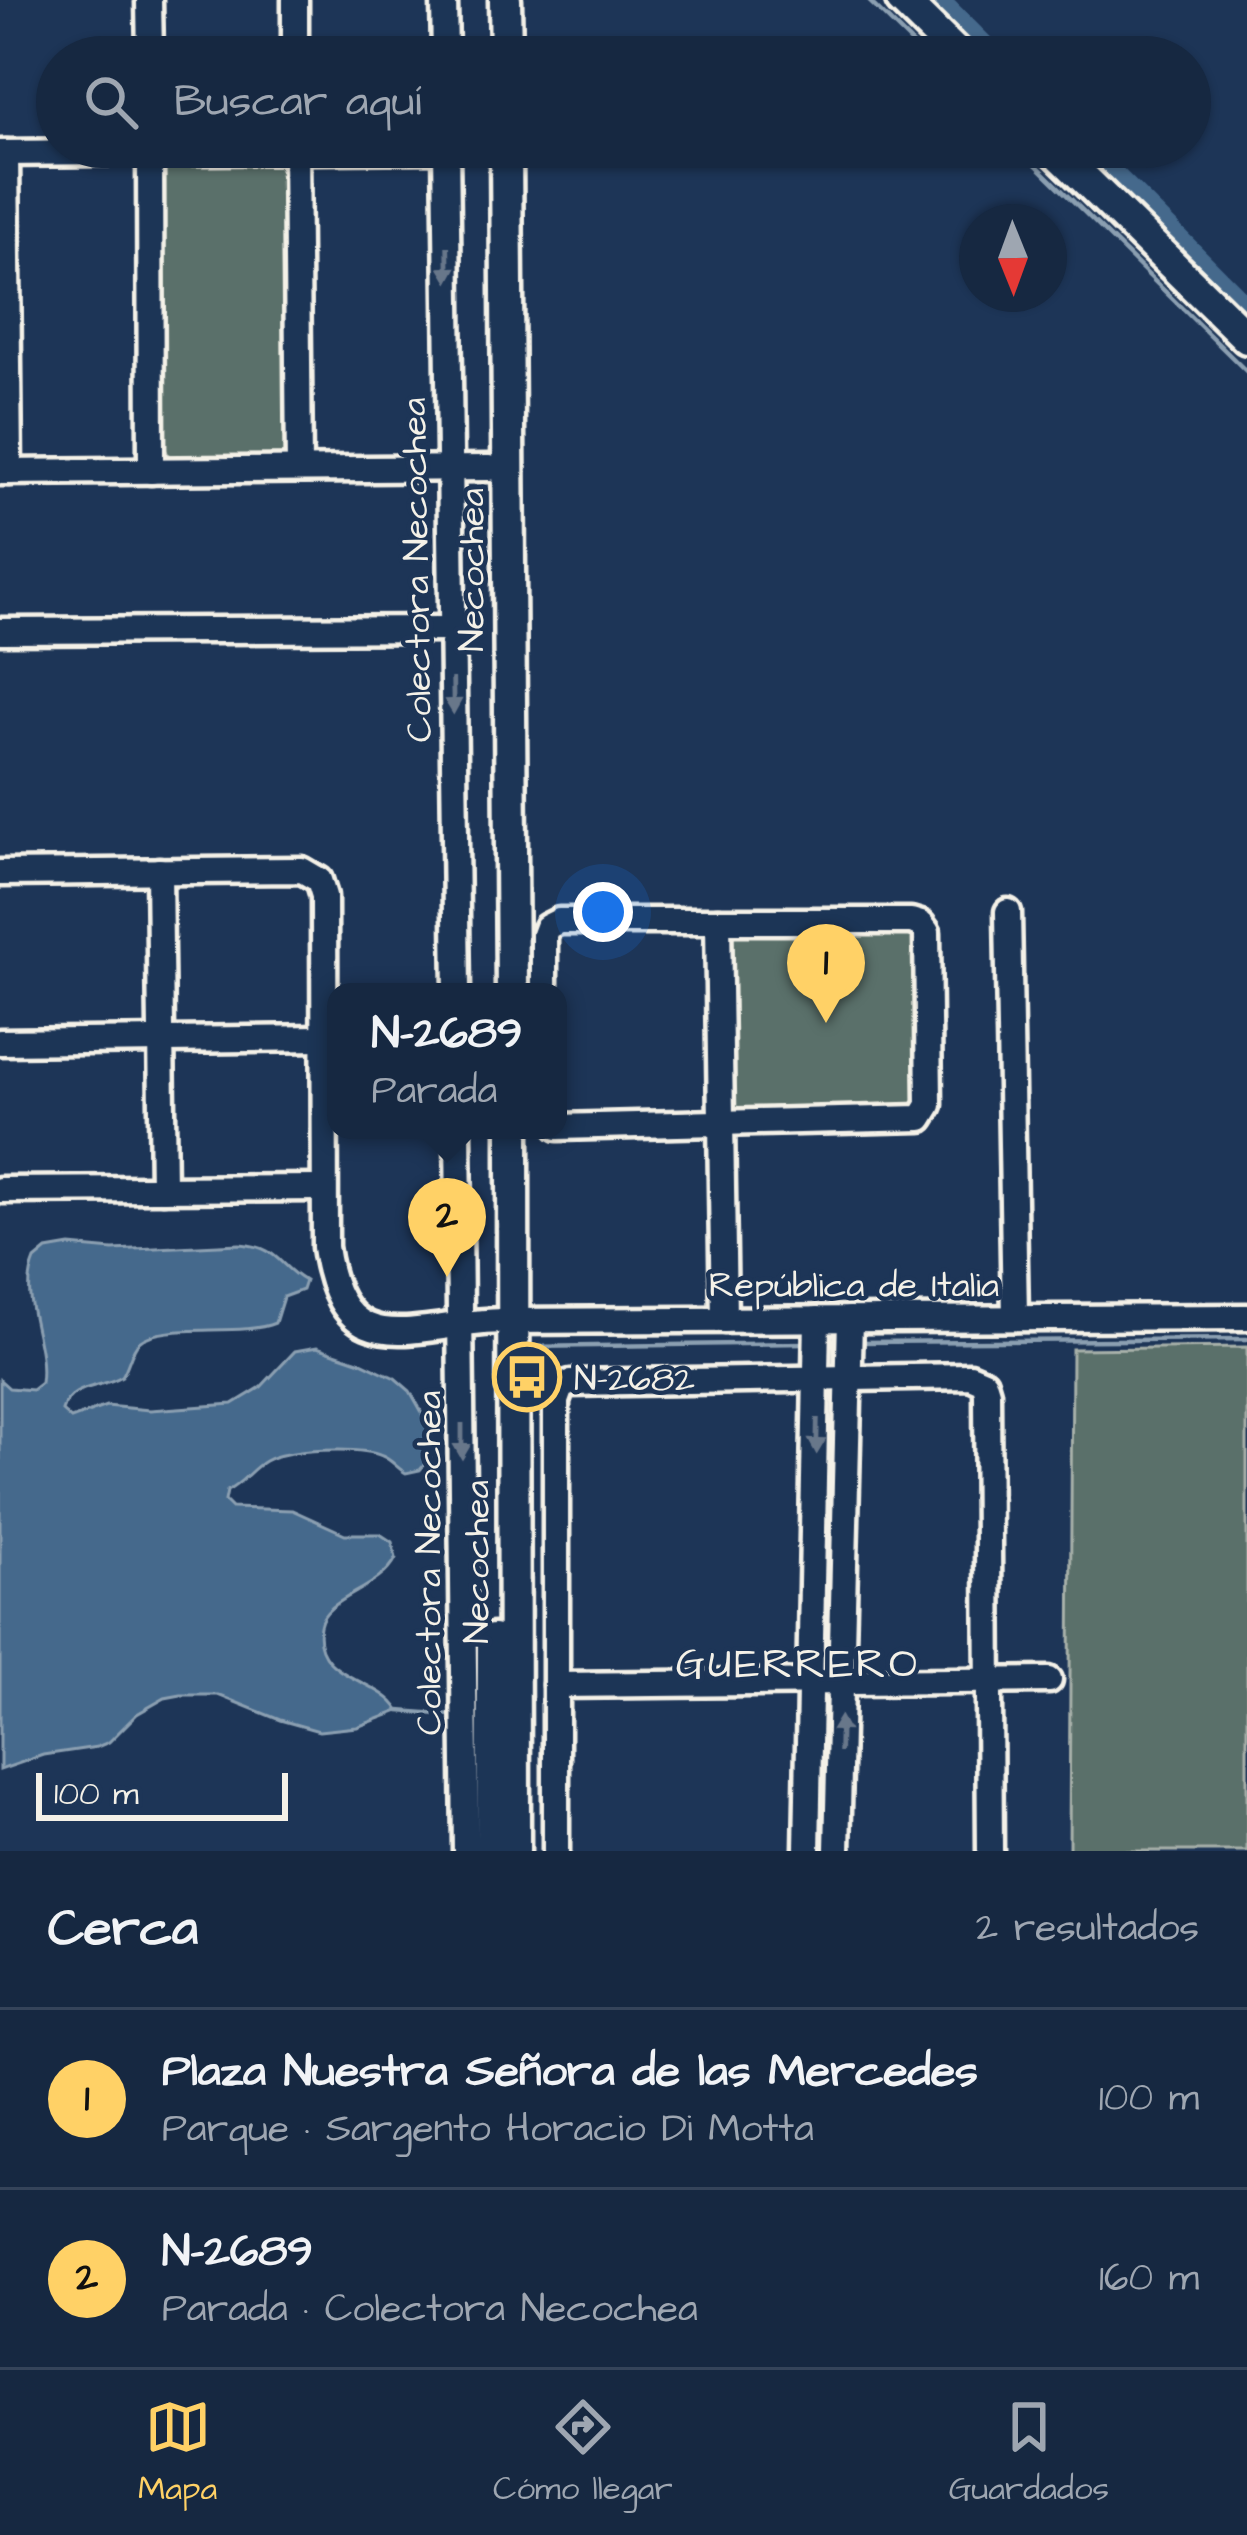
<!DOCTYPE html>
<html lang="es">
<meta charset="utf-8">
<style>
:root{--surface:#162841;--page:#1f3048;--text:#f1f3f6;--muted:#9ea6b1;--line:#35445a;--accent:#ffd166}
body{margin:0;font-family:"Architects Daughter",sans-serif;background:var(--page);color:var(--text)}
.compass{position:absolute;left:959px;top:204px;width:108px;height:108px;border-radius:50%;background:var(--surface);box-shadow:0 3px 9px #0004;rotate:179deg}
.scale{position:absolute;left:36px;bottom:30px;width:252px;box-sizing:border-box;padding-left:12px;border:6px solid #f4f1e8;border-top:0;font-size:33px;line-height:42px;white-space:nowrap;color:#f4f1e8;-webkit-text-stroke:9px #1d3557;paint-order:stroke}
.you{position:absolute;left:603px;top:912px;width:42px;height:42px;margin:-30px;border:9px solid #fff;border-radius:50%;background:#1a73e8;box-shadow:0 0 0 18px #1a73e833}
.badge{display:grid;place-items:center;width:78px;height:78px;border-radius:50%;background:var(--accent);color:#111;font-size:39px;font-weight:700}
.pin{position:absolute;translate:-50% -99px;filter:drop-shadow(0 3px 6px #0008)}
.pin::after{content:'';position:absolute;top:63px;width:42px;height:36px;background:inherit;clip-path:polygon(0 0,100% 0,50% 100%)}
.popup{position:absolute;left:327px;top:983px;width:240px;height:156px;box-sizing:border-box;display:grid;place-content:center;border-radius:24px;background:var(--surface);filter:drop-shadow(0 3px 9px #0005);font-size:39px;white-space:nowrap;color:var(--muted)}
.popup b{font-size:45px;color:var(--text)}
.popup::after{content:'';position:absolute;left:50%;top:100%;margin-left:-24px;border:24px solid transparent;border-top-color:var(--surface)}
.list{margin:0;padding:0;list-style:none}
h2{display:flex;justify-content:space-between;align-items:center;height:156px;margin:0;padding:0 48px;font-size:51px}
h2 small{font-size:39px;font-weight:400;color:var(--muted)}
.list li{display:grid;grid-template-columns:78px 1fr auto;gap:36px;align-items:center;box-sizing:border-box;height:180px;padding:0 48px;border-top:3px solid var(--line)}
.list b{display:block;font-size:45px;white-space:nowrap}
.list p{margin:0;font-size:39px;white-space:nowrap;color:var(--muted)}
.list em{font-size:39px;font-style:normal;color:var(--muted)}
.icon{flex:none;width:66px;height:66px;fill:none;stroke:currentColor;stroke-width:2;stroke-linecap:round;stroke-linejoin:round}
.map{position:relative;flex:none;width:1247px;height:1851px;overflow:hidden}
.search{position:absolute;background:var(--surface);box-shadow:0 3px 9px #0004;left:36px;right:36px;top:36px;height:132px;display:flex;align-items:center;gap:30px;box-sizing:border-box;padding:0 42px;border-radius:66px;color:var(--muted);font-size:45px}
.sheet{height:516px;background:var(--surface)}
nav{display:flex;justify-content:space-around;align-items:center;box-sizing:border-box;height:168px;border-top:3px solid var(--line);background:var(--surface);font-size:33px;color:var(--muted)}
nav a{display:grid;justify-items:center;gap:6px}
nav .on{color:var(--accent)}
.map>svg:first-child{display:block}
.green{fill:#5a6f6a;stroke:#a7b0a9;stroke-width:3}
.water{fill:#45698c;stroke:#8b9fb1;stroke-width:3}
.lines{fill:none;stroke-linecap:round;stroke-linejoin:round}
.stream{stroke:#8b9fb1;stroke-width:4.5}
.canal{stroke:#45698c;stroke-width:18}
.minor-casing{stroke:#f4f1e8;stroke-width:33}
.major-casing{stroke:#f4f1e8;stroke-width:39}
.minor{stroke:#1d3557;stroke-width:24}
.major{stroke:#1d3557;stroke-width:30}
.oneway{fill:#68778a}
.labels{text-anchor:middle;stroke-width:9;stroke-linejoin:round;paint-order:stroke}
.street-label{font-size:36px;fill:#f4f1e8;stroke:#1d3557}
.poi-label{font-size:36px;fill:#f4f1e8;stroke:#1d3557;text-anchor:start}
.quarter-label{font-size:42px;letter-spacing:3px;fill:#f4f1e8;stroke:#1d3557}
</style>
<div class="map">
<svg width="1247" height="1851" viewBox="0 0 1247 1851">
<rect width="100%" height="100%" fill="#1d3557"/>
<filter id="ink" filterUnits="userSpaceOnUse"><feTurbulence type="fractalNoise" baseFrequency=".00833" numOctaves="2"/><feDisplacementMap in="SourceGraphic" scale="24" xChannelSelector="R" yChannelSelector="G"/><feConvolveMatrix kernelMatrix="1 2 1 2 8 2 1 2 1" color-interpolation-filters="sRGB"/></filter>
<g filter="url(#ink)">
<g class="green">
<polygon points="276,161 285,175 288,455 284,458 171,460 163,445 161,175 164,167 176,162"/>
<polygon points="904,929 917,935 917,1107 737,1111 733,1102 729,944 734,935"/>
<polygon points="1247,1347 1247,1851 1069,1851 1072,1349"/>
</g>
<path class="water" d="M240,1244C279,1247 277,1265 305,1281L302,1290L283,1297L275,1323C242,1337 162,1322 139,1342C131,1349 129,1366 122,1376C101,1389 70,1383 62,1411L71,1419L106,1406L150,1410L233,1404L261,1387L295,1351L317,1347L361,1362L395,1378L410,1391L427,1421L432,1439L430,1458L420,1470L406,1473C397,1468 392,1460 382,1456C361,1446 286,1449 265,1461C251,1469 243,1483 227,1491L225,1501L232,1508L292,1510L345,1534H380L392,1542L396,1558C381,1590 325,1597 320,1626C311,1680 380,1677 399,1711L357,1727L319,1731L280,1720L218,1695H181L165,1698L137,1714L109,1742L97,1747L43,1755L0,1770V1380L9,1388L32,1390L41,1383C47,1340 18,1301 35,1260L47,1250L70,1246L113,1250Z"/>
<g class="lines">
<g class="stream">
<polyline points="868,0 926,57"/>
<polyline points="1018,147 1247,372"/>
<polyline points="858,1342 1247,1339"/>
<polyline points="525,1347 807,1343"/>
<polyline points="399,1711 452,1715"/>
</g>
<g class="canal">
<polyline points="941,0 998,57"/>
<polyline points="1089,147 1247,305"/>
</g>
<defs>
<g id="minor">
<polyline points="149,0 150,57"/>
<polyline points="295,0 295,57"/>
<polyline points="444,0 445,57"/>
<polyline points="150,147 151,471"/>
<polyline points="296,147 299,469"/>
<polyline points="446,147 457,992"/>
<polyline points="0,153 446,149"/>
<polyline points="6,153 9,472"/>
<polyline points="0,472 489,468"/>
<polyline points="0,631 452,629"/>
<polyline points="159,871 163,1189"/>
<path d="M0,873L302,870L319,880L324,896L325,1247C343,1370 415,1322 504,1321L1247,1317"/>
<polyline points="1008,912 1015,1318"/>
<polyline points="718,921 724,1320"/>
<polyline points="544,992 544,935 547,927 559,921 911,921 921,924 927,932 929,1105 921,1118 558,1127"/>
<polyline points="0,1042 323,1038"/>
<polyline points="458,1130 466,1851"/>
<polyline points="0,1190 323,1188"/>
<polyline points="556,1685 1049,1680"/>
<polyline points="556,1851 556,1401 561,1387 570,1383 970,1376 984,1382 987,1392 990,1851"/>
<polyline points="807,1851 817,1319"/>
<polyline points="837,1851 850,1319"/>
</g>
<g id="major">
<polyline points="505,0 506,57"/>
<polyline points="902,0 960,57"/>
<polyline points="506,147 512,992"/>
<polyline points="1052,147 1247,338"/>
<polyline points="513,1130 514,1851"/>
<polyline points="492,1851 493,1640"/>
</g>
</defs>
<use href="#minor" class="minor-casing"/>
<use href="#major" class="major-casing"/>
<use href="#minor" class="minor"/>
<use href="#major" class="major"/>
</g>
<defs><path id="oneway-solid" d="M-6-.8H1V-3.2L6.5 0L1 3.2V.8H-6Z" transform="scale(3)"/></defs>
<g class="oneway">
<use href="#oneway-solid" transform="translate(448 264) rotate(89)"/>
<use href="#oneway-solid" transform="translate(453 696) rotate(89)"/>
<use href="#oneway-solid" transform="translate(817 1436) rotate(91)"/>
<use href="#oneway-solid" transform="translate(462 1441) rotate(90)"/>
<use href="#oneway-solid" transform="translate(840 1734) rotate(-89)"/>
</g>
</g>
<defs>
<symbol id="bus-ring" viewBox="-11 -11 22 22"><circle r="9.5" fill="#1d3557" stroke="#ffd166" stroke-width="1.5"/><path d="M-5-6H5V4H4V6H2V4H-2V6H-4V4H-5ZM-3.5-4V0h7V-4ZM-3.5 1.2v1.5H-2V1.2ZM2 1.2v1.5H3.5V1.2Z" fill="#ffd166"/></symbol>
</defs>
<g fill-rule="evenodd">
<use href="#bus-ring" x="489" y="1339" width="76" height="76"/>
</g>
<g class="labels">
<g class="street-label">
<text transform="translate(415 570) rotate(-91)" y="13">Colectora Necochea</text>
<text transform="translate(470 570) rotate(-90)" y="13">Necochea</text>
<text x="854" y="1296">República de Italia</text>
<text transform="translate(475 1562) rotate(-90)" y="13">Necochea</text>
<text transform="translate(427 1563) rotate(-90)" y="13">Colectora Necochea</text>
</g>
<g class="poi-label">
<text x="574" y="1390">N-2682</text>
</g>
<g class="quarter-label">
<text x="798" y="1677">GUERRERO</text>
</g>
</g>
</svg>
<svg class="compass" viewBox="-18 -18 36 36"><path d="M0-13l5 13h-10z" fill="#e53935"/><path d="M0 13l5-13h-10z" fill="#9ea6b1"/></svg>
<div class="scale">100 m</div>
<div class="you"></div>
<div class="pin badge" style="left:826px;top:1023px">1</div>
<div class="pin badge" style="left:447px;top:1277px">2</div>
<div class="popup"><b>N-2689</b>Parada</div>
<div class="search"><svg class="icon" aria-label="search" viewBox="0 0 24 24"><circle cx="10" cy="10" r="6"/><path d="M15 15l6 6"/></svg>Buscar aquí</div>
</div>
<section class="sheet">
<h2>Cerca<small>2 resultados</small></h2>
<ul class="list">
<li><span class="badge">1</span><div><b>Plaza Nuestra Señora de las Mercedes</b><p>Parque · Sargento Horacio Di Motta</p></div><em>100 m</em></li>
<li><span class="badge">2</span><div><b>N-2689</b><p>Parada · Colectora Necochea</p></div><em>160 m</em></li>
</ul>
</section>
<nav>
<a class="on"><svg class="icon" aria-label="map" viewBox="0 0 24 24"><path d="M3 6l6-2 6 2 6-2v14l-6 2-6-2-6 2zM9 4v14M15 6v14"/></svg>Mapa</a>
<a><svg class="icon" aria-label="directions" viewBox="0 0 24 24"><path d="M12 3l9 9-9 9-9-9zM9 14v-3h6M13 9l2 2-2 2"/></svg>Cómo llegar</a>
<a><svg class="icon" aria-label="saved" viewBox="0 0 24 24"><path d="M7 4h10v16l-5-4-5 4z"/></svg>Guardados</a>
</nav>
